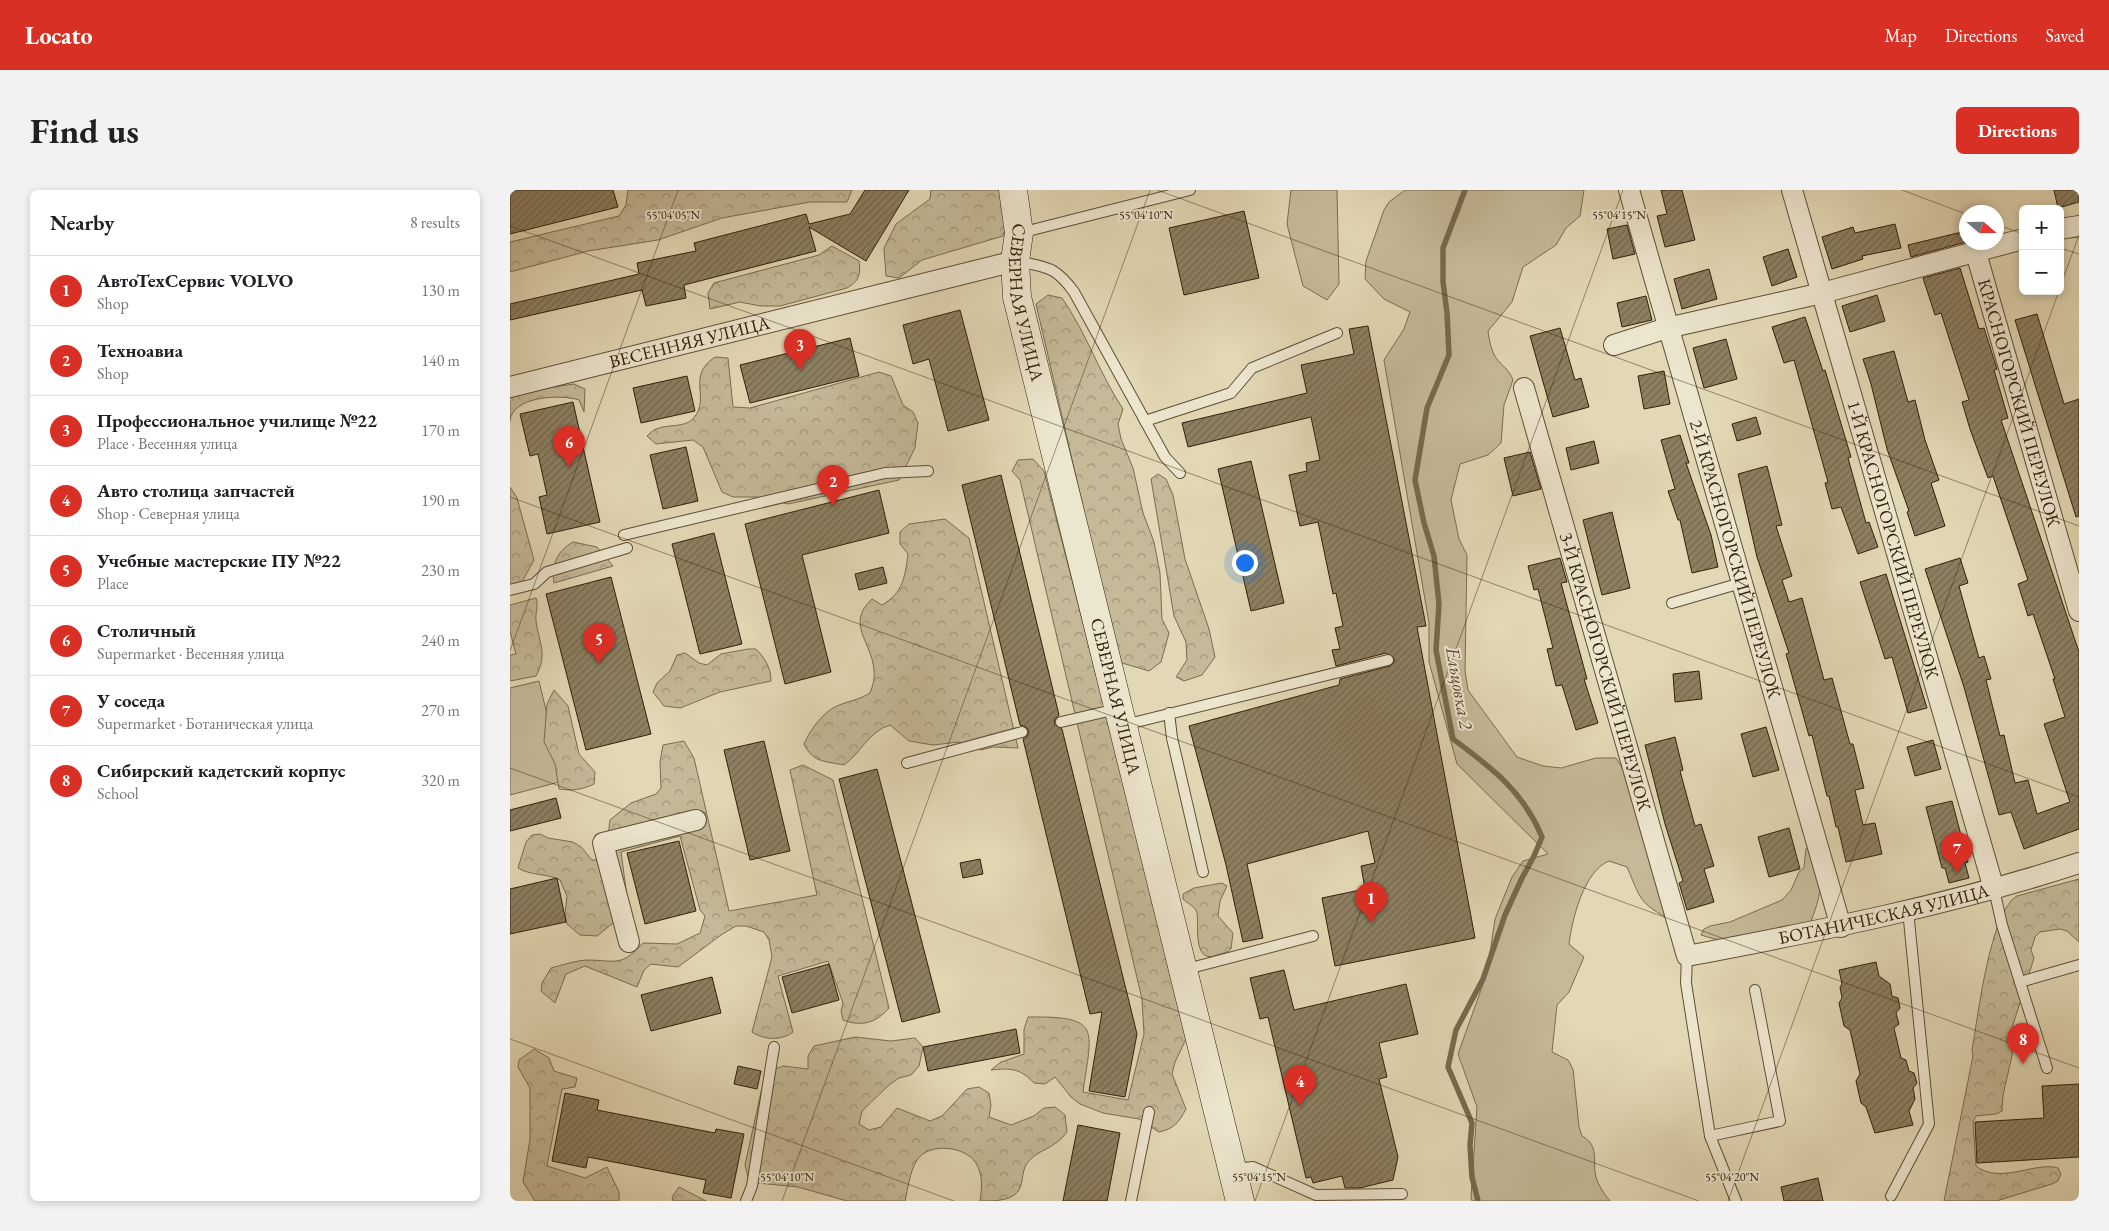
<!DOCTYPE html>
<meta charset="utf-8">
<style>
:root{--surface:#fff;--page:#f2f2f2;--text:#202124;--muted:#757577;--line:#e0e0e0;--accent:#d93025}
body{margin:0;font-family:"EB Garamond",serif;background:var(--page);color:var(--text)}
.controls{position:absolute;right:15px;top:15px;display:grid;overflow:hidden;border-radius:8px;box-shadow:0 2px 8px #0003}
.controls button{width:45px;height:45px;display:grid;place-items:center;padding:0;border:0;border-bottom:1px solid var(--line);background:var(--surface);color:var(--text);font:25px sans-serif}
.compass{position:absolute;left:1449px;top:15px;width:45px;height:45px;border-radius:50%;background:var(--surface);box-shadow:0 2px 8px #0003;rotate:110deg}
.you{position:absolute;left:734px;top:372px;width:18px;height:18px;margin:-12px;border:4px solid #fff;border-radius:50%;background:#1a73e8;box-shadow:0 0 0 8px #1a73e833}
.badge{display:grid;place-items:center;width:32px;height:32px;border-radius:50%;background:var(--accent);color:#fff;font-size:16px;font-weight:700}
.pin{position:absolute;translate:-50% -41px;filter:drop-shadow(0 1px 2px #0008)}
.pin::after{content:'';position:absolute;top:26px;width:18px;height:15px;background:inherit;clip-path:polygon(0 0,100% 0,50% 100%)}
.list{margin:0;padding:0;list-style:none}
h2{display:flex;justify-content:space-between;align-items:center;height:65px;margin:0;padding:0 20px;font-size:21px}
h2 small{font-size:16px;font-weight:400;color:var(--muted)}
.list li{display:grid;grid-template-columns:32px 1fr auto;gap:15px;align-items:center;box-sizing:border-box;height:70px;padding:0 20px;border-top:1px solid var(--line)}
.list b{display:block;font-size:19px;white-space:nowrap}
.list p{margin:0;font-size:16px;white-space:nowrap;color:var(--muted)}
.list em{font-size:16px;font-style:normal;color:var(--muted)}
.map{position:relative;flex:none;width:1569px;height:1011px;overflow:hidden;border-radius:8px}
header{display:flex;align-items:center;gap:30px;box-sizing:border-box;height:70px;padding:0 25px;background:var(--accent);color:#fff}
header strong{font-size:24px}
nav{display:flex;gap:28px;margin-inline-start:auto;font-size:18px}
.intro{display:flex;align-items:center;justify-content:space-between;box-sizing:border-box;height:120px;padding:0 30px}
h1{margin:0;font-size:35px}
.button{padding:12px 22px;border-radius:8px;background:var(--accent);color:#fff;font-size:18px;font-weight:700}
main{display:flex;gap:30px;padding:0 30px}
aside{flex:1;background:var(--surface);border-radius:8px;box-shadow:0 2px 8px #0003}
.map>svg:first-child{display:block}
.green{fill:#c5b998;stroke:#7a6c50}
.forest{fill:url(#forest-crowns);stroke:#7a6c50}
.lines{fill:none;stroke-linecap:round;stroke-linejoin:round}
.stream{stroke:#77694d;stroke-width:5.5}
.building{fill:url(#building-hatch);stroke:#302009}
.lane-casing{stroke:#5d4e34;stroke-width:12}
.street-casing{stroke:#5d4e34;stroke-width:22}
.secondary-casing{stroke:#302009;stroke-width:29}
.lane{stroke:#ede6cf;stroke-width:10}
.street{stroke:#ede6cf;stroke-width:20}
.secondary{stroke:#ede6cf;stroke-width:28}
.ticks{fill:none;stroke:#302009;stroke-width:1;stroke-opacity:0.45}
.labels{text-anchor:middle;stroke-width:4;stroke-linejoin:round;paint-order:stroke}
.street-label{font-size:18px;fill:#302009;stroke:#ede6cf}
.water-label{font-size:19px;font-style:italic;fill:#594a31;stroke:#ede6cf}
.ticks-label{font-size:12px;text-anchor:middle;fill:#302009;stroke:#ede6cf;stroke-width:4;stroke-linejoin:round;paint-order:stroke}
</style>
<header>
<strong>Locato</strong>
<nav><a>Map</a><a>Directions</a><a>Saved</a></nav>
</header>
<div class="intro"><h1>Find us</h1><a class="button">Directions</a></div>
<main>
<aside>
<h2>Nearby<small>8 results</small></h2>
<ul class="list">
<li><span class="badge">1</span><div><b>АвтоТехСервис VOLVO</b><p>Shop</p></div><em>130 m</em></li>
<li><span class="badge">2</span><div><b>Техноавиа</b><p>Shop</p></div><em>140 m</em></li>
<li><span class="badge">3</span><div><b>Профессиональное училище №22</b><p>Place · Весенняя улица</p></div><em>170 m</em></li>
<li><span class="badge">4</span><div><b>Авто столица запчастей</b><p>Shop · Северная улица</p></div><em>190 m</em></li>
<li><span class="badge">5</span><div><b>Учебные мастерские ПУ №22</b><p>Place</p></div><em>230 m</em></li>
<li><span class="badge">6</span><div><b>Столичный</b><p>Supermarket · Весенняя улица</p></div><em>240 m</em></li>
<li><span class="badge">7</span><div><b>У соседа</b><p>Supermarket · Ботаническая улица</p></div><em>270 m</em></li>
<li><span class="badge">8</span><div><b>Сибирский кадетский корпус</b><p>School</p></div><em>320 m</em></li>
</ul>
</aside>
<div class="map">
<svg width="1569" height="1011" viewBox="0 0 1569 1011">
<defs>
<pattern id="forest-crowns" width="20" height="18" patternUnits="userSpaceOnUse" patternTransform="scale(1.25)"><rect width="20" height="18" fill="#c5b998"/><path d="M2 6a3 3 0 1 1 6 0M12 15a3 3 0 1 1 6 0" fill="none" stroke="#a0967a"/></pattern>
<pattern id="building-hatch" width="6" height="6" patternUnits="userSpaceOnUse" patternTransform="scale(1.25)"><rect width="6" height="6" fill="#8d8062"/><path d="M-1 1l2-2M0 6l6-6M5 7l2-2" fill="none" stroke="#74684f"/></pattern>
</defs>
<rect width="100%" height="100%" fill="#e3d8b5"/>
<filter id="stains"><feTurbulence type="fractalNoise" baseFrequency=".004" numOctaves="4"/><feColorMatrix values="0 0 0 0 .2 0 0 0 0 .09 0 0 0 0 .02 0 0 0 .5 -.17"/></filter>
<radialGradient id="worn" r=".72"><stop offset=".6" stop-color="#630" stop-opacity="0"/><stop offset="1" stop-color="#630" stop-opacity=".3"/></radialGradient>
<g class="green">
<polygon points="781,0 827,0 829,94 817,110 793,96 777,34"/>
<path d="M895,0H1074L1070,26L1056,38L1046,55L1013,77L1002,112L978,141C979,149 981,160 986,168C992,176 999,179 1003,190L994,215L991,253L978,265L950,274L941,310L949,349L957,365L955,481L958,500L963,507L1007,567L1033,576L1051,578L1086,568H1106L1116,583L1156,727C1128,713 1129,704 1117,677L1099,671C1074,681 1062,729 1059,754L1074,767L1059,802L1047,815L1042,862L1058,870L1063,879L1069,937L1072,946C1090,956 1082,970 1086,987C1088,995 1095,1005 1100,1011H962L961,1007L967,917L948,864L977,783L985,729L1002,687L1013,671L1038,664L947,574L919,472V433L874,170L894,139L900,122L874,109L855,89L856,71L874,20L879,12Z"/>
<polygon points="29,491 53,591 0,605 0,498"/>
<path d="M1303,656C1313,687 1313,701 1301,731C1264,746 1231,759 1191,745L1194,739L1200,736L1220,732L1272,710L1281,700L1289,682L1294,678L1296,658Z"/>
</g>
<g class="forest">
<polygon points="118,0 342,0 337,12 300,12 212,28 148,50 78,61 0,82 0,52 109,26 116,15"/>
<polygon points="421,0 496,0 500,19 493,46 412,70 389,88 376,86 374,58 386,34 420,9"/>
<path d="M322,56L349,71C351,85 349,91 337,98L270,116H250L230,112L200,119L198,103L204,93L309,65Z"/>
<path d="M538,105L552,108C577,144 589,183 613,219L608,234L611,249L623,278L633,323L644,352L650,383L652,429L659,443L651,472L639,481L609,472L526,114Z"/>
<path d="M205,167L218,168L223,217L240,218L369,182L381,186L393,215L403,222L408,233L405,258L389,290L278,314L248,307H223L212,302L193,257L183,250L146,254L137,246C139,244 143,240 146,239C157,234 174,238 183,229C202,207 175,187 205,167Z"/>
<path d="M64,194L75,199L74,222L69,210C51,204 2,206 0,231V207L16,201Z"/>
<path d="M523,269L534,281L664,789L676,849L665,872L662,884L676,919C669,932 664,939 649,942L629,929L593,923L570,914L561,907L545,887L535,894L524,893C510,878 500,878 481,880L491,872L514,864V839L518,827C592,826 582,838 573,902L618,910L634,844L632,809L510,290L502,281L508,270Z"/>
<polygon points="648,284 656,289 663,305 675,369 699,439 705,467 692,485 674,491 666,487 677,470 676,452 664,426 641,289"/>
<polygon points="0,297 7,308 24,370 12,392 0,397"/>
<path d="M435,329L459,348L508,558L483,557L471,560L449,552L423,555L399,551L380,535C358,542 352,562 334,575C315,571 303,573 294,554C300,540 313,522 327,516C338,511 349,510 360,503C363,495 365,488 364,480C362,452 335,434 362,409L372,415C393,403 395,387 398,364L390,354V342L399,334Z"/>
<path d="M63,352L87,357L103,376L44,393C41,375 47,361 63,352Z"/>
<path d="M26,408C29,417 25,422 26,431C29,453 38,464 26,486L0,491V465L6,464L0,441V415Z"/>
<path d="M238,459H246C255,468 261,478 261,491L210,502L170,518L154,516L143,502L147,493L160,481L167,465L175,463L189,473L197,475L211,464Z"/>
<path d="M44,500L58,516L69,564L85,582L84,594C71,600 62,601 49,599L45,574L34,552L37,514Z"/>
<path d="M174,551L184,568L219,721L307,705L280,580L293,575L323,590L379,818C366,833 352,837 333,830L331,821L333,813L318,771L268,786L283,842C271,851 254,850 242,842L262,767L259,750L254,742L236,736H226L211,745L168,777L141,774L134,780L127,797L75,776L56,784L45,813L31,801L32,793L41,778C52,775 64,771 76,770C106,770 110,778 133,753L167,754L190,743L195,726L190,720L170,646L111,662L118,714L108,729L87,746L70,745L57,734L55,724L57,706L50,690C36,683 21,686 8,678L16,652L22,645L30,644L38,648L63,652L71,657L82,670H91L96,663L100,630L121,613L146,604L151,598L150,572L153,555Z"/>
<path d="M1569,689V752L1557,741L1550,739L1530,742L1525,747L1521,760L1524,768L1502,838V866L1493,905L1492,921L1486,924L1466,926L1463,932L1466,976C1490,995 1526,971 1548,978L1551,984L1548,991L1542,994L1486,1011H1434L1463,866L1462,860C1468,827 1480,721 1507,706Z"/>
<path d="M712,693L717,696L710,711L708,726L723,743L721,759C717,763 713,763 707,765C682,775 689,734 687,723C686,717 677,713 673,709V704L684,698Z"/>
<path d="M345,847L381,851L405,848L413,857L409,876L401,885L389,888L379,895L352,921L349,934L359,940L371,937L387,918L420,931L432,926L457,899L469,897L479,903L481,915L479,927L501,935L524,926L534,918L545,917L555,925L557,942C545,959 527,960 518,972C514,976 513,985 512,990C510,1011 489,1011 470,1011C472,997 473,985 466,973C455,956 419,952 407,970C400,981 398,998 395,1011H337L288,997L248,993L238,987L235,975L251,902L263,880L273,876L298,879V866L304,856Z"/>
<polygon points="24,859 39,868 44,881 67,888 65,897 52,899 37,976 75,988 97,977 109,1002 109,1011 25,1011 13,992 20,949 20,898 8,877 9,870"/>
<polygon points="169,997 196,1011 163,1011 162,1007"/>
</g>
<g class="lines">
<path class="stream" d="M955,0L933,58V92L937,123L939,165L917,218L905,290L914,333L924,366L929,414L926,460L943,549C982,578 1013,601 1032,647L1024,666L1012,688L995,725L973,789L946,840L938,877L962,933L960,955L962,987L968,1011"/>
</g>
<g class="building">
<polygon points="0,0 103,0 108,17 0,44"/>
<polygon points="355,0 399,0 356,71 299,37 306,61 174,95 176,108 136,116 132,100 0,130 0,114 129,84 127,73 186,61 184,53 296,24 299,34 340,24"/>
<polygon points="1151,0 1172,0 1185,50 1155,57 1147,26 1157,24"/>
<polygon points="1544,0 1569,0 1569,12 1548,18"/>
<polygon points="734,21 749,88 674,105 659,38"/>
<polygon points="1385,34 1391,58 1352,66 1353,69 1322,79 1312,47 1343,37 1345,43"/>
<polygon points="1117,35 1125,64 1103,69 1097,39"/>
<polygon points="1456,41 1456,52 1401,67 1398,55"/>
<polygon points="1278,59 1287,87 1262,96 1253,67"/>
<polygon points="1450,78 1469,139 1474,138 1487,179 1484,180 1498,228 1491,230 1569,462 1569,639 1514,659 1501,622 1489,625 1454,497 1415,379 1450,368 1458,393 1449,396 1469,468 1474,466 1481,489 1476,490 1490,546 1494,545 1505,593 1518,590 1527,624 1560,612 1534,534 1555,527 1543,489 1545,489 1523,424 1518,426 1508,394 1518,390 1483,286 1478,288 1460,239 1452,212 1459,210 1431,123 1425,125 1413,88"/>
<polygon points="1199,79 1207,109 1172,119 1164,89"/>
<polygon points="1367,105 1375,131 1340,142 1332,116"/>
<polygon points="1136,106 1142,130 1112,137 1107,113"/>
<polygon points="450,120 479,230 438,241 419,169 403,174 393,135"/>
<polygon points="1527,124 1554,214 1569,209 1569,326 1566,327 1505,130"/>
<polygon points="1295,127 1313,181 1315,180 1341,267 1338,268 1356,333 1359,332 1368,357 1348,364 1331,317 1322,319 1315,293 1318,292 1284,170 1274,173 1262,137"/>
<polygon points="858,136 916,436 907,437 965,748 825,776 812,708 855,699 851,676 865,673 858,641 737,674 753,748 733,752 716,675 679,536 829,495 830,489 880,476 884,472 884,468 876,463 826,476 822,460 830,459 825,438 833,436 826,403 823,404 808,332 790,336 779,285 797,281 796,273 810,270 801,227 678,257 672,233 797,203 791,175 844,164 839,139"/>
<polygon points="1050,138 1065,190 1071,188 1079,217 1043,227 1020,146"/>
<polygon points="340,148 349,186 240,213 230,175"/>
<polygon points="1216,149 1227,189 1194,198 1183,158"/>
<polygon points="1384,161 1398,212 1405,210 1415,250 1429,290 1421,293 1435,336 1405,346 1397,322 1399,321 1377,259 1361,194 1353,169"/>
<polygon points="1154,181 1160,214 1134,219 1128,186"/>
<polygon points="177,186 185,221 131,233 123,198"/>
<polygon points="63,212 90,332 37,344 29,307 37,305 28,264 20,266 10,224"/>
<polygon points="1246,227 1251,244 1227,251 1222,234"/>
<polygon points="1170,245 1179,273 1176,273 1201,345 1208,377 1182,383 1170,330 1168,330 1158,301 1165,299 1151,250"/>
<polygon points="1084,251 1089,273 1061,280 1056,258"/>
<polygon points="176,257 188,311 153,319 140,265"/>
<polygon points="1020,262 1031,299 1003,306 994,268"/>
<polygon points="741,271 774,413 741,421 708,279"/>
<polygon points="1257,276 1272,335 1266,336 1282,386 1272,390 1279,412 1292,408 1314,490 1322,488 1340,554 1343,554 1354,598 1345,600 1353,635 1365,633 1372,664 1336,672 1328,637 1326,637 1319,606 1317,606 1302,545 1299,546 1276,464 1279,463 1247,367 1228,284"/>
<polygon points="491,285 549,525 545,530 544,534 552,539 627,844 615,907 579,901 592,822 580,824 513,549 517,546 519,541 516,537 510,535 452,295"/>
<polygon points="369,300 379,343 292,365 321,482 275,494 235,334"/>
<polygon points="1102,322 1120,398 1092,405 1073,330"/>
<polygon points="204,343 232,454 190,464 162,354"/>
<polygon points="1050,368 1057,392 1051,393 1077,489 1074,489 1088,533 1066,540 1052,495 1046,496 1037,459 1043,458 1028,399 1024,400 1018,376"/>
<polygon points="373,377 377,393 349,400 345,384"/>
<polygon points="1376,384 1417,518 1398,523 1382,467 1375,469 1350,392"/>
<polygon points="101,387 141,544 76,560 36,404"/>
<polygon points="1189,481 1192,509 1165,512 1163,484"/>
<polygon points="1256,537 1269,580 1243,587 1231,544"/>
<polygon points="1165,547 1173,580 1170,581 1185,636 1191,634 1204,676 1194,679 1204,712 1177,720 1169,693 1173,691 1155,634 1135,555"/>
<polygon points="1423,550 1431,579 1405,586 1397,557"/>
<polygon points="254,551 280,661 240,670 214,560"/>
<polygon points="367,579 430,822 392,832 329,589"/>
<polygon points="46,608 51,628 0,641 0,620"/>
<polygon points="1442,611 1458,672 1455,673 1459,688 1439,693 1435,678 1432,678 1416,617"/>
<polygon points="1279,638 1290,679 1259,687 1248,647"/>
<polygon points="169,651 186,721 135,734 117,663"/>
<polygon points="470,669 473,684 453,688 450,673"/>
<polygon points="47,688 56,732 0,744 0,699"/>
<polygon points="1366,772 1369,786 1380,794 1382,806 1388,808 1390,818 1386,823 1389,834 1384,838 1391,868 1396,870 1399,881 1404,883 1407,893 1403,898 1405,909 1399,921 1403,935 1365,943 1356,917 1351,913 1346,891 1350,884 1340,840 1334,836 1329,813 1332,808 1330,797 1332,794 1329,780"/>
<polygon points="319,774 329,810 282,823 272,787"/>
<polygon points="774,780 784,820 896,794 908,844 869,853 877,887 869,889 888,967 883,990 850,998 835,998 832,986 803,993 801,987 796,988 758,827 750,829 740,788"/>
<polygon points="202,787 211,823 141,841 131,805"/>
<polygon points="506,839 510,863 418,881 413,857"/>
<polygon points="228,876 251,881 247,899 224,894"/>
<polygon points="1569,894 1569,967 1467,973 1465,932 1534,928 1532,896"/>
<polygon points="55,903 89,910 87,920 205,943 206,939 234,944 221,1008 193,1003 196,990 78,967 76,978 42,971"/>
<polygon points="568,935 610,943 597,1011 553,1011"/>
<polygon points="1308,988 1313,1011 1274,1011 1271,997"/>
</g>
<g class="lines">
<defs>
<g id="lane">
<polyline points="510,43 680,0"/>
<path d="M507,71C538,78 545,76 564,102L655,267L670,283"/>
<polyline points="635,231 721,203 742,178 827,143"/>
<polyline points="114,345 375,283 418,281"/>
<polyline points="0,400 24,394 37,382 117,358"/>
<polyline points="1162,413 1231,393"/>
<polyline points="659,523 662,548 693,682"/>
<polyline points="551,532 607,519"/>
<polyline points="614,535 878,470"/>
<polyline points="397,573 512,542"/>
<polyline points="1484,699 1492,735 1537,878"/>
<polyline points="1177,766 1176,793 1200,946 1226,1011"/>
<polyline points="673,780 803,746"/>
<polyline points="1510,792 1569,775"/>
<polyline points="1200,946 1270,931 1245,800"/>
<polyline points="723,979 743,977 806,1005 892,1004"/>
<polyline points="1381,1006 1419,934 1398,720"/>
<polyline points="236,1011 242,996 264,857"/>
<polyline points="621,1011 639,922"/>
</g>
<g id="street">
<path id="s1" d="M1119,0L1331,737"/>
<path id="s2" d="M1282,0L1484,699"/>
<polyline points="1550,39 1569,36"/>
<path id="s3" d="M1466,63L1569,421"/>
<polyline points="1104,155 1157,138 1312,103 1513,49"/>
<path id="s4" d="M0,197L505,71"/>
<path id="s5" d="M1014,198L1177,766C1309,741 1441,715 1569,673"/>
<polyline points="119,752 93,653 186,630"/>
</g>
<g id="secondary">
<path id="s6" d="M503,0L509,43L505,71L507,107L730,1011"/>
</g>
</defs>
<use href="#lane" class="lane-casing"/>
<use href="#street" class="street-casing"/>
<use href="#secondary" class="secondary-casing"/>
<use href="#lane" class="lane"/>
<use href="#street" class="street"/>
<use href="#secondary" class="secondary"/>
</g>
<path class="ticks" d="M647,0L1569,336M1392,0L1456,24M1486,34L1513,44M0,36L1569,607M1550,58L1569,64M1550,97L1569,45M0,307L1569,878M0,461L168,0M0,578L1189,1011M0,849L444,1011M272,1011L640,0M745,1011L1113,0M1218,1011L1549,101"/>
<g class="labels">
<g class="street-label">
<text dy="6" stroke="none"><textPath href="#s6" startOffset="114">СЕВЕРНАЯ УЛИЦА</textPath></text>
<text dy="6" stroke="none"><textPath href="#s4" startOffset="185">ВЕСЕННЯЯ УЛИЦА</textPath></text>
<text dy="6" stroke="none"><textPath href="#s3" startOffset="156">КРАСНОГОРСКИЙ ПЕРЕУЛОК</textPath></text>
<text dy="6" stroke="none"><textPath href="#s2" startOffset="364">1-Й КРАСНОГОРСКИЙ ПЕРЕУЛОК</textPath></text>
<text dy="6" stroke="none"><textPath href="#s1" startOffset="384">2-Й КРАСНОГОРСКИЙ ПЕРЕУЛОК</textPath></text>
<text dy="6" stroke="none"><textPath href="#s5" startOffset="295">3-Й КРАСНОГОРСКИЙ ПЕРЕУЛОК</textPath></text>
<text dy="6" stroke="none"><textPath href="#s6" startOffset="519">СЕВЕРНАЯ УЛИЦА</textPath></text>
<text dy="6" stroke="none"><textPath href="#s5" startOffset="792">БОТАНИЧЕСКАЯ УЛИЦА</textPath></text>
</g>
<g class="water-label">
<text transform="translate(950 498) rotate(80)" y="7">Ельцовка 2</text>
</g>
</g>
<g class="ticks-label">
<text x="1109" y="29">55°04'15"N</text>
<text x="163" y="29">55°04'05"N</text>
<text x="636" y="29">55°04'10"N</text>
<text x="277" y="991">55°04'10"N</text>
<text x="749" y="991">55°04'15"N</text>
<text x="1222" y="991">55°04'20"N</text>
</g>
<rect width="100%" height="100%" filter="url(#stains)"/>
<rect width="100%" height="100%" fill="url(#worn)"/>
</svg>
<div class="controls">
<button>+</button>
<button>−</button>
</div>
<svg class="compass" viewBox="-18 -18 36 36"><path d="M0-13l5 13h-10z" fill="#e53935"/><path d="M0 13l5-13h-10z" fill="#757577"/></svg>
<div class="you"></div>
<div class="pin badge" style="left:861px;top:733px">1</div>
<div class="pin badge" style="left:323px;top:316px">2</div>
<div class="pin badge" style="left:290px;top:180px">3</div>
<div class="pin badge" style="left:790px;top:916px">4</div>
<div class="pin badge" style="left:89px;top:474px">5</div>
<div class="pin badge" style="left:59px;top:277px">6</div>
<div class="pin badge" style="left:1447px;top:683px">7</div>
<div class="pin badge" style="left:1513px;top:874px">8</div>
</div>
</main>
